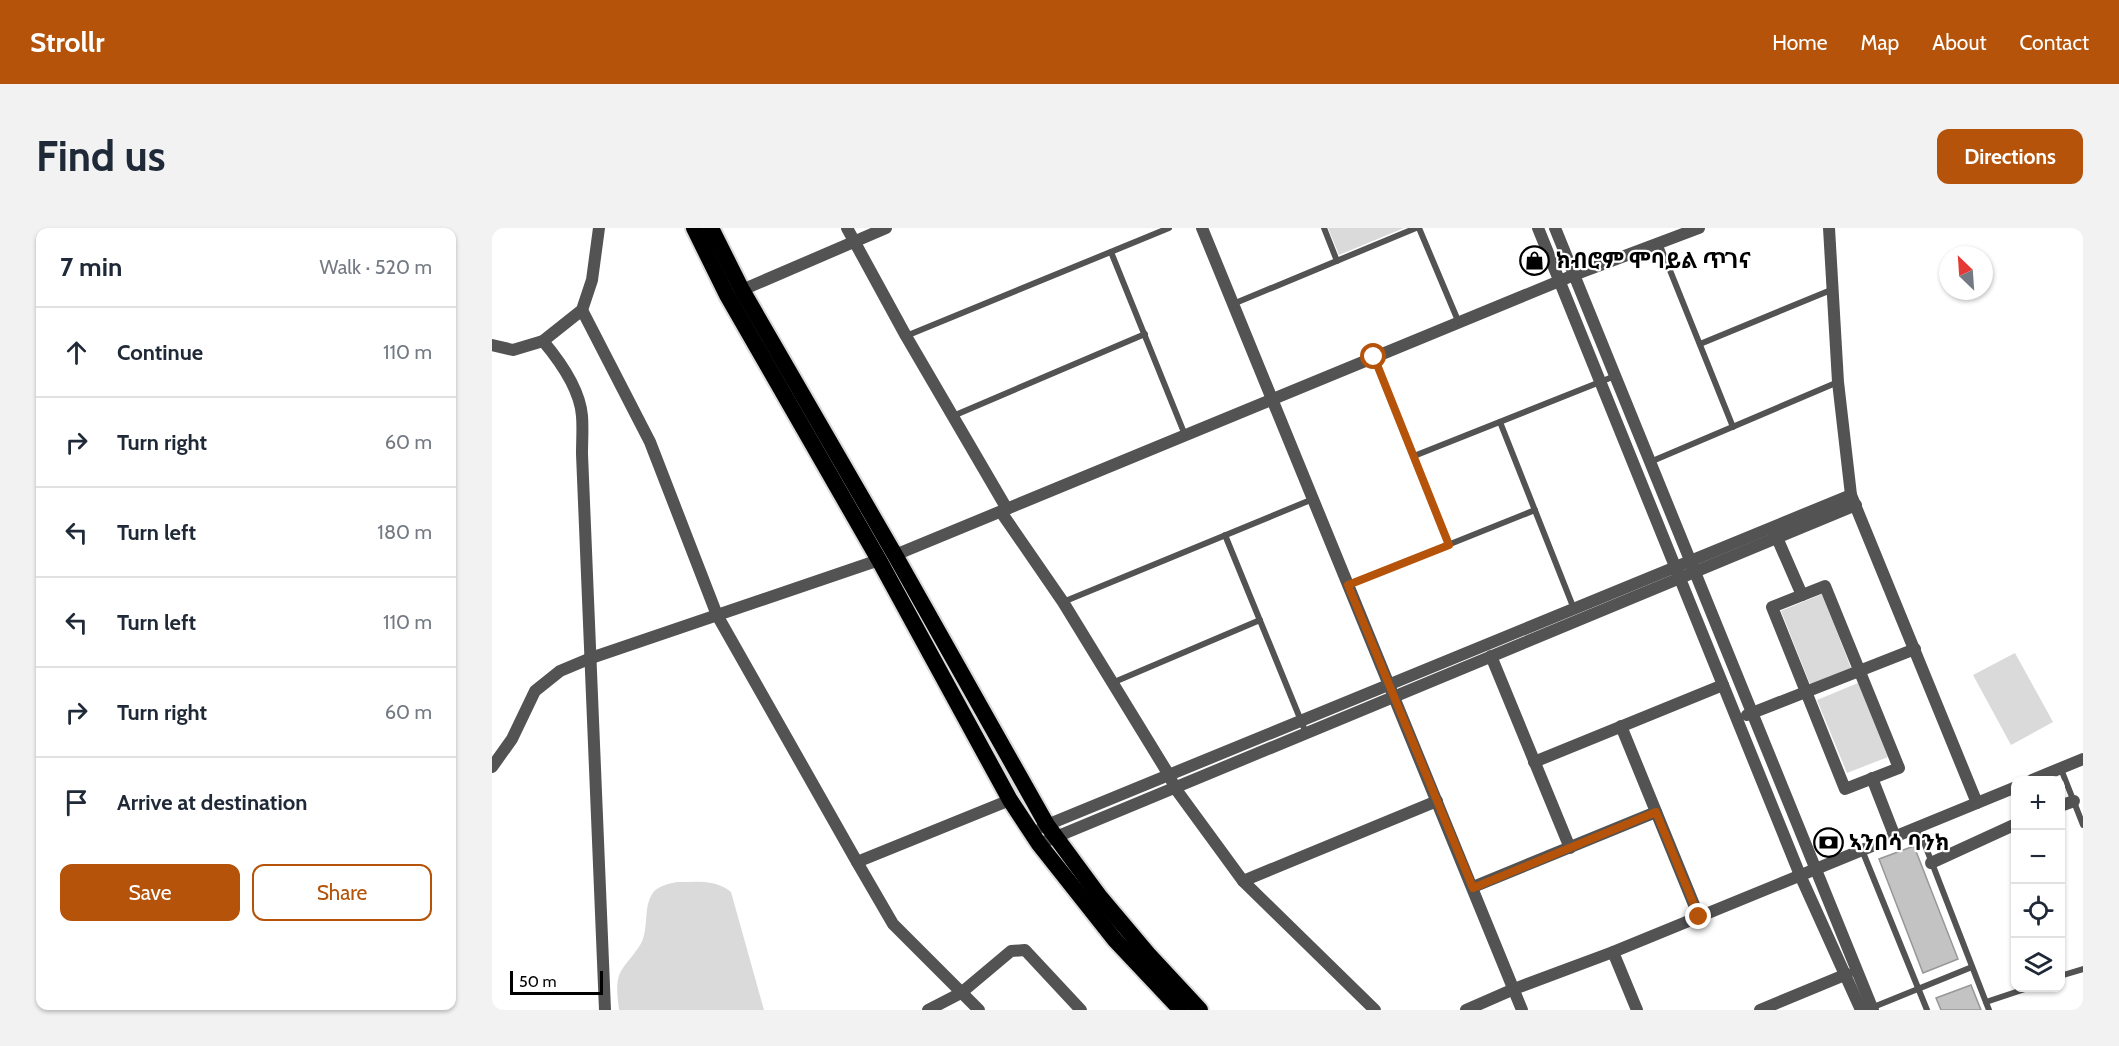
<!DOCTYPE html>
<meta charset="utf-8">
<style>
:root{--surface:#fff;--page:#f2f2f3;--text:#1f2937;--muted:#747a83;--line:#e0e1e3;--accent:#b45309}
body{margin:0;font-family:Cabin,"Noto Sans Ethiopic",sans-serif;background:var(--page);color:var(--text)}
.controls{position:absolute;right:18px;bottom:18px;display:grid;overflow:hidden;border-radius:12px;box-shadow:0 2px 4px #0004}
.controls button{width:54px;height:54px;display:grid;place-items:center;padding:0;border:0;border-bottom:2px solid var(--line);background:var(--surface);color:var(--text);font:30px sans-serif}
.compass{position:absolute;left:1447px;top:18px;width:54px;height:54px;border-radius:50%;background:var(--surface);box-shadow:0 2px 4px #0004;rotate:335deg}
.scale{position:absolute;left:18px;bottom:15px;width:93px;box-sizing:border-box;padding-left:6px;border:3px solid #000;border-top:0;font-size:16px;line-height:21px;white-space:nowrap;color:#000;-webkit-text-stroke:4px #fff;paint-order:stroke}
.stop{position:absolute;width:18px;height:18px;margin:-14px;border:4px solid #b45309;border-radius:50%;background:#fff}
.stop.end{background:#b45309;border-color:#fff;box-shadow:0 2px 6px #0008}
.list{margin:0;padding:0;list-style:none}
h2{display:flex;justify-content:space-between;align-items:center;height:78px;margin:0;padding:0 24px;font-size:26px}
h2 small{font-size:20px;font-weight:400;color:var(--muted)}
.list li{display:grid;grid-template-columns:39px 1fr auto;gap:18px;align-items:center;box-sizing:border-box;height:90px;padding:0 24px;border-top:2px solid var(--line)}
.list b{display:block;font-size:22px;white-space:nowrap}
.list em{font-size:20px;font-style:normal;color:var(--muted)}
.actions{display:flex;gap:12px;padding:18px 24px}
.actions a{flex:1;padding:14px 0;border:2px solid var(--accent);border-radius:12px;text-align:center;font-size:21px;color:var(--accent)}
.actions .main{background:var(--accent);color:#fff}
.icon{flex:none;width:33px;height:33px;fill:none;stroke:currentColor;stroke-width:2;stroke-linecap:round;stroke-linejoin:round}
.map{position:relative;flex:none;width:1591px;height:782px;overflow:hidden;border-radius:12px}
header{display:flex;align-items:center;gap:36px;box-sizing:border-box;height:84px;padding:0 30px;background:var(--accent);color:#fff}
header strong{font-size:28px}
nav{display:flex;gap:33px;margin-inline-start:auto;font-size:21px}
.intro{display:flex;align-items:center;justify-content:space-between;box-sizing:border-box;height:144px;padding:0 36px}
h1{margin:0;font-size:42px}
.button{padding:15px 27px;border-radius:12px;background:var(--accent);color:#fff;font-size:21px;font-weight:700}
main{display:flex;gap:36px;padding:0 36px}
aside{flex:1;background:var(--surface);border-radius:12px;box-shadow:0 2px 4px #0004}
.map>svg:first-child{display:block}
.green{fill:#dadada}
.building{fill:#c3c3c3;stroke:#979797;stroke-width:1.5}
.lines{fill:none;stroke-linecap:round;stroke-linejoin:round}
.trunk-casing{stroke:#dbdbdb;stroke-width:20}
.service{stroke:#535353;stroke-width:6}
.minor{stroke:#535353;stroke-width:12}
.trunk{stroke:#000;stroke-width:16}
.route{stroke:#b45309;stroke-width:8}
.labels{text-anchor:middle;stroke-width:4.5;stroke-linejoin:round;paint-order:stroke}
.poi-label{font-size:22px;font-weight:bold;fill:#000;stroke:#fff;text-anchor:start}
</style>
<header>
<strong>Strollr</strong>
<nav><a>Home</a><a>Map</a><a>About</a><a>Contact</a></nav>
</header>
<div class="intro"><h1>Find us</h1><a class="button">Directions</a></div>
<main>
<aside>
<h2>7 min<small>Walk · 520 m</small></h2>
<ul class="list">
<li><svg class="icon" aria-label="ahead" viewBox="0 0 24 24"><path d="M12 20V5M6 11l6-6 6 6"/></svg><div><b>Continue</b></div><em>110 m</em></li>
<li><svg class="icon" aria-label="right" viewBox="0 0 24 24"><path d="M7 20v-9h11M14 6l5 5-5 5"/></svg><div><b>Turn right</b></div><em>60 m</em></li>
<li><svg class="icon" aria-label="left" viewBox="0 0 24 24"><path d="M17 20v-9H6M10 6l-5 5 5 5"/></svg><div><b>Turn left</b></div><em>180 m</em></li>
<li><svg class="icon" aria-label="left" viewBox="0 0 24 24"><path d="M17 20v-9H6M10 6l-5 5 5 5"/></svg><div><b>Turn left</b></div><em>110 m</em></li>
<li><svg class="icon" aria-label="right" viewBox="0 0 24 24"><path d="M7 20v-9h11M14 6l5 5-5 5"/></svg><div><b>Turn right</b></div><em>60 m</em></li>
<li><svg class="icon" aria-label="arrive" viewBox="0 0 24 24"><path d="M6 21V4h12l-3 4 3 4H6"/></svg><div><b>Arrive at destination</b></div></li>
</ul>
<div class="actions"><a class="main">Save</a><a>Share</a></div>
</aside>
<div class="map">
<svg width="1591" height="782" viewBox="0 0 1591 782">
<rect width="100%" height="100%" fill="#fff"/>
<g class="green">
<polygon points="836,0 912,0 847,27"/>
<polygon points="1330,366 1359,440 1318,456 1289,383"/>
<polygon points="1523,425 1561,494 1519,517 1481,447"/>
<polygon points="1366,455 1396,529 1355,545 1325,472"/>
<path d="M185,654C204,654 224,651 239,664L272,782H127C126,770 123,756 128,745C134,733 146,724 151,711C156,696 152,679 160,666C165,658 176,656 185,654Z"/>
</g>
<g class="building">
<polygon points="1422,618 1466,731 1431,745 1387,631"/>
<polygon points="1479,757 1489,782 1449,782 1444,770"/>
</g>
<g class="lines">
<defs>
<g id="trunk">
<polyline points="202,0 235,67 387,332 518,572 547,616 623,712 689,782"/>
<polyline points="219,0 250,62 403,327 555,597 608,669 656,726 708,782"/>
</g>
</defs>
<use href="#trunk" class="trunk-casing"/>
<g class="service">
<polyline points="832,0 845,33"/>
<polyline points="927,0 967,95"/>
<polyline points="1167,15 1241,199"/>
<polyline points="619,24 693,207"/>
<polyline points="741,76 924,0"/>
<polyline points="414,108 677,0"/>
<polyline points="1208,116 1339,62"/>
<polyline points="882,129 957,317"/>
<polyline points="461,188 653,106"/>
<polyline points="1008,194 1082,381"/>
<polyline points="922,228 1123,148"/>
<polyline points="1158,234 1346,154"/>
<polyline points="733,307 814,505"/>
<polyline points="856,357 1043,282"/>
<polyline points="571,374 821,271"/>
<polyline points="620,455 768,392"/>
<polyline points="1569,541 1591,597"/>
<polyline points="1426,599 1497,782"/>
<polyline points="1370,622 1435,782"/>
<polyline points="1568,748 1591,741"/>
<polyline points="1494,774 1536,760"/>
<polyline points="1379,780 1480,739"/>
</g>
<g class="minor">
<polyline points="355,0 414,108 515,281"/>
<polyline points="710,0 1030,782"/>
<polyline points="1046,0 1308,647 1369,782"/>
<polyline points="1063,0 1381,782"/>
<polyline points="1337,0 1346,154 1359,267 1485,575"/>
<polyline points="250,62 394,0"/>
<polyline points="90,82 158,214 225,387 365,634 401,696 487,782"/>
<path d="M51,113C67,132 88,162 90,188C91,200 90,213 90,226L113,782"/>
<polyline points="0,117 21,122 51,113 90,82 100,52 107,0"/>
<polyline points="509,284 571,374 677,547 683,560 751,653 883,782"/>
<polyline points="1282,303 1310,367"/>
<polyline points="403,327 1082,47 1207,0"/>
<polygon points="1333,358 1407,540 1353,561 1280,379"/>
<polyline points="999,428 1078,620"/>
<polyline points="1255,487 1423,421"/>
<polyline points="1129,498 1207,689"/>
<polyline points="1042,534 1231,457"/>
<polyline points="0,539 20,511 43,463 68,443 99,430 387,332"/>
<polyline points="1380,550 1403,609"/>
<polyline points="1540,552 1591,531"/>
<polyline points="1568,578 1582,573"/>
<polyline points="550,599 1359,267"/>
<polyline points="547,616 1364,277"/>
<polyline points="365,634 518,572"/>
<polyline points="1439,635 1524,596"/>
<polyline points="751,653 945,573"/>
<polyline points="981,659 1164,584"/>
<polyline points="1121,724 1145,782"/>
<polyline points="436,782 469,765 519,723 533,722 589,782"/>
<polyline points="974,782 1022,761 1121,724 1524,559"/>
<polyline points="1268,782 1355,746"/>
</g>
<use href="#trunk" class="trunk"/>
</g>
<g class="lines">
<polyline class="route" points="882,129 957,317 856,357 981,660 1164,584 1207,689"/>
</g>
<defs>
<symbol id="shop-ring" viewBox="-11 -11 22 22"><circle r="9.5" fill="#fff" stroke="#000" stroke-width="1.5"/><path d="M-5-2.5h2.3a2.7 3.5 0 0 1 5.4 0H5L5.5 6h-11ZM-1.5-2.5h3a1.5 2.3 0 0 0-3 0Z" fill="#000"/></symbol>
<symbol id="bank-ring" viewBox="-11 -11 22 22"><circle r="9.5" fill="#fff" stroke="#000" stroke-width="1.5"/><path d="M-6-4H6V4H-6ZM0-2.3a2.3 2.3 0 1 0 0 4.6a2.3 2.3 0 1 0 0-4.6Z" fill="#000"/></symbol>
</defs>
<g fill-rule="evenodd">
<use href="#shop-ring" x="1026" y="16" width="33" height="33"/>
<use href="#bank-ring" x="1320" y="598" width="33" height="33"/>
</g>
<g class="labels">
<g class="poi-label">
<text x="1064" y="40">ክብሮም ሞባይል ጥገና</text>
<text x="1357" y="622">ኣንበሳ ባንክ</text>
</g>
</g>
</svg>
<div class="controls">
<button>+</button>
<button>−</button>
<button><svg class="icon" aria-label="locate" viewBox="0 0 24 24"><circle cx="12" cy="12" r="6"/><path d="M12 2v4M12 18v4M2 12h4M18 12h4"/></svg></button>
<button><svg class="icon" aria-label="layers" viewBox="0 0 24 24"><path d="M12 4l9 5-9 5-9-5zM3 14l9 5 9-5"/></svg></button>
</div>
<svg class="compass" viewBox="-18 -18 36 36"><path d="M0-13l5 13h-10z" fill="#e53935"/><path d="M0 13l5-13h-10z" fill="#747a83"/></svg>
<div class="scale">50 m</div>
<div class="stop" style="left:882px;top:129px"></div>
<div class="stop end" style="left:1207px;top:689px"></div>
</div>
</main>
